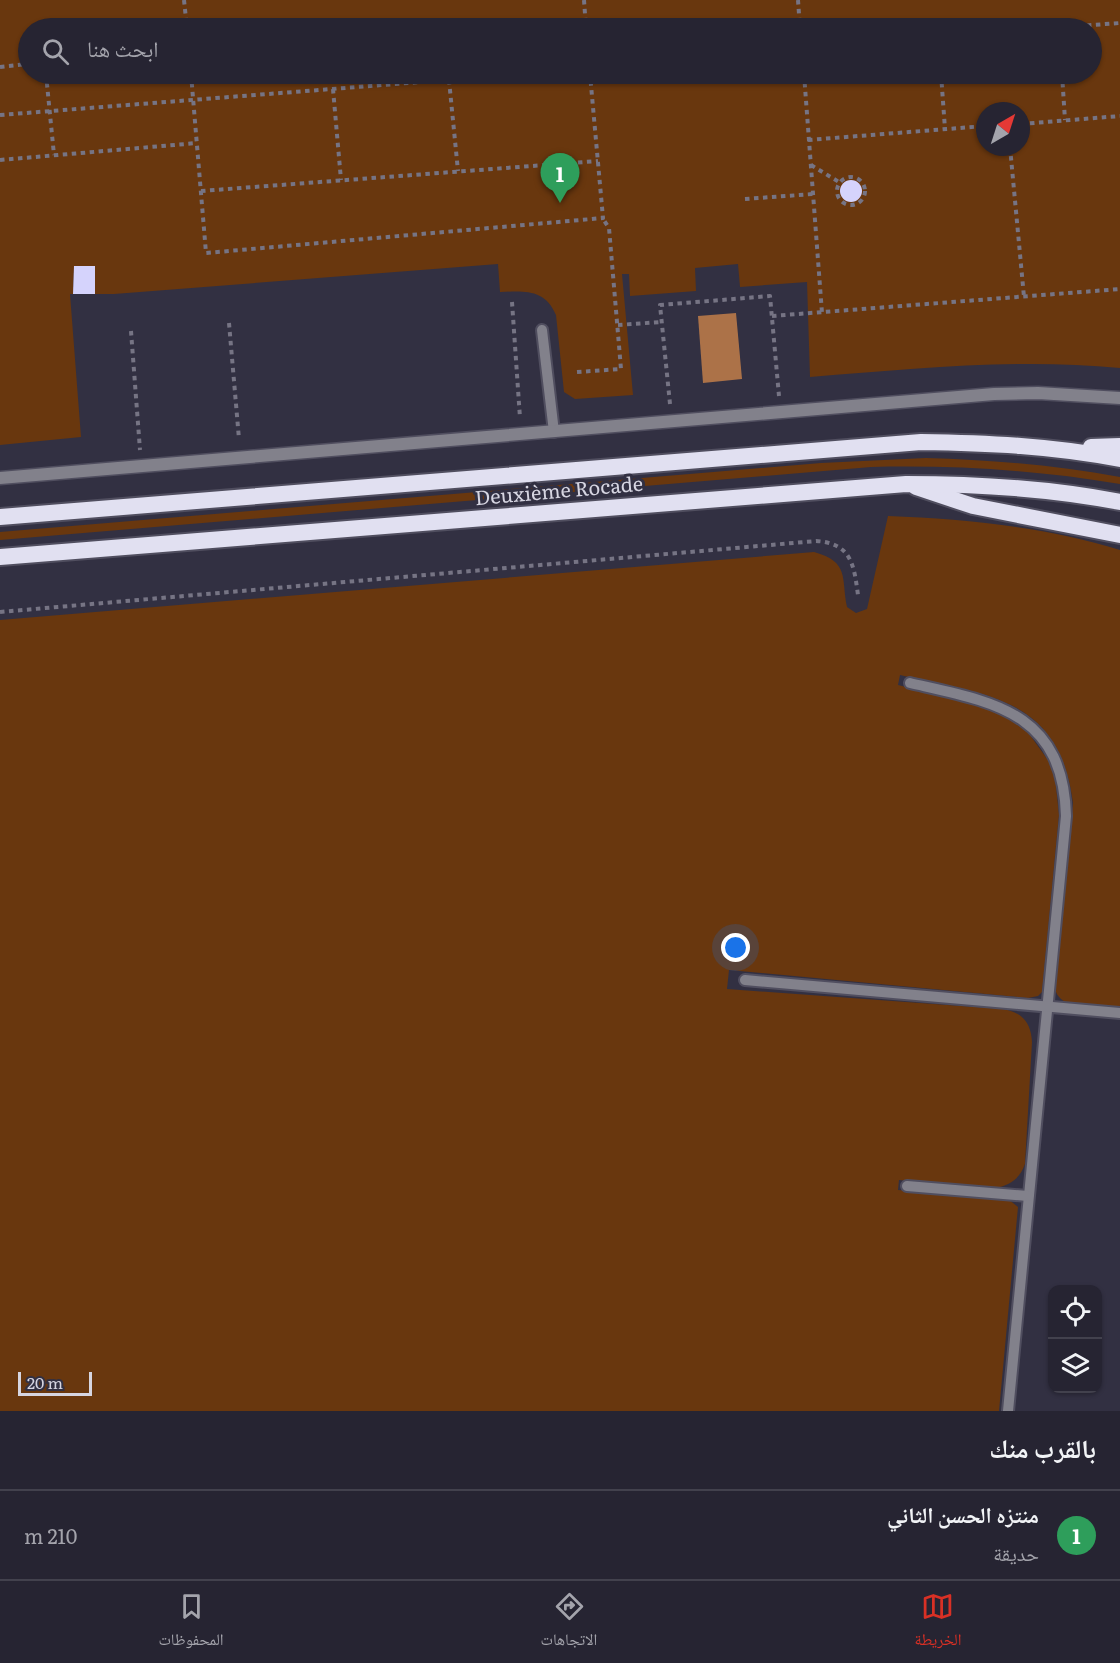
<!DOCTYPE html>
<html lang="ar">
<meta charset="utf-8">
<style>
:root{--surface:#262432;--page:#32303e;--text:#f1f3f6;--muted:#a4a4ac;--line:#42414d;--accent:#d93025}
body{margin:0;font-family:Literata,"Noto Naskh Arabic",serif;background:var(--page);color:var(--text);direction:rtl}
.controls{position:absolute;right:18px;bottom:18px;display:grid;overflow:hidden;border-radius:12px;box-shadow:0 2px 4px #0004}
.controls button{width:54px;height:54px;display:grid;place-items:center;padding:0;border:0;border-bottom:2px solid var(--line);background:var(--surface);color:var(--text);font:30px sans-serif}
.compass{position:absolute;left:976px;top:102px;width:54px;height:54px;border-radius:50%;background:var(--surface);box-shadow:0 2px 4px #0004;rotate:39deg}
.scale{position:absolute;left:18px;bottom:15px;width:74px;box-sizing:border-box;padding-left:6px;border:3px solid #d6d5e1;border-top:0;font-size:16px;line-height:21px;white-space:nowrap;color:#d6d5e1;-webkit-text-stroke:4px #323042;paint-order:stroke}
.you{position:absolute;left:736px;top:948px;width:21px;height:21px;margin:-15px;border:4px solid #fff;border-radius:50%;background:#1a73e8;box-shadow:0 0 0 9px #1a73e833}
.badge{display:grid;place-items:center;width:39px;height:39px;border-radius:50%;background:var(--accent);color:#fff;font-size:20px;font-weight:700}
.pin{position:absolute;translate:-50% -50px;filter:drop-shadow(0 2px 3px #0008)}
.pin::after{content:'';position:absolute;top:32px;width:21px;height:18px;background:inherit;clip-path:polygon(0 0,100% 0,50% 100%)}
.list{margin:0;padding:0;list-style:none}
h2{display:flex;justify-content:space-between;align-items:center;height:78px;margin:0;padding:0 24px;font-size:26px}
h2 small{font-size:20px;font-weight:400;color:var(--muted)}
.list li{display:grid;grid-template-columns:39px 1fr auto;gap:18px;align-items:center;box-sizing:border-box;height:90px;padding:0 24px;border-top:2px solid var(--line)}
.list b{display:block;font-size:22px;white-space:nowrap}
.list p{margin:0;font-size:20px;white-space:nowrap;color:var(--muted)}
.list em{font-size:20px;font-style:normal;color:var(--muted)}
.icon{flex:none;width:33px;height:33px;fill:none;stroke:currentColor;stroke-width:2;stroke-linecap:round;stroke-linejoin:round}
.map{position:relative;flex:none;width:1120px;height:1411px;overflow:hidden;direction:ltr}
.search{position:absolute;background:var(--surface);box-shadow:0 2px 4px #0004;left:18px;right:18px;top:18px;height:66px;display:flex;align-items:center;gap:15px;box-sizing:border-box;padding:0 21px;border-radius:33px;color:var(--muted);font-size:22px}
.sheet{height:168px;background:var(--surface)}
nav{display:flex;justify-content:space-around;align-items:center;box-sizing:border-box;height:84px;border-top:2px solid var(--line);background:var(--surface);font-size:16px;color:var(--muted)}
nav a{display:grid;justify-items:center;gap:3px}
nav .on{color:var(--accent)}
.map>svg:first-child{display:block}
.green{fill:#69370e;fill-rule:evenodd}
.water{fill:#ac7248}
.building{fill:#d5d3fc}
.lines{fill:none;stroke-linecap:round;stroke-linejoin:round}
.service-casing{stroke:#504e5f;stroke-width:14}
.minor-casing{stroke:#504e5f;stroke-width:15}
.trunk-casing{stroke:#504e5f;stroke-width:20}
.path{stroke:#767484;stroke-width:4;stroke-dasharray:4.5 4.5;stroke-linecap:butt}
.service{stroke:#82818b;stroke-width:10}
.minor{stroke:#82818b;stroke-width:12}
.trunk{stroke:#e1e0f1;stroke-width:16}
.labels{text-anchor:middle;stroke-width:6;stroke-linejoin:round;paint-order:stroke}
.street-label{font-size:20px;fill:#d6d5e1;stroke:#323042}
</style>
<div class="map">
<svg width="1120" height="1411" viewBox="0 0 1120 1411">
<rect width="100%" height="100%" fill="#323042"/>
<g class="green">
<path d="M0,0H1120V368C1016,358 914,369 810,377L807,282L740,287L738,264L695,268L696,291L630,296L629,274H622L633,395L575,399L564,392L556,315C545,289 525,291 500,292L498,264L114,294H95V266H74L73,294H70L81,437L0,445ZM28,28H1092V74H28ZM985,111H1021V147H985Z"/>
<path d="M926,458C991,460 1055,465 1120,477V484C1037,470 955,465 871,467L0,540V532L821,463Z"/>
<path d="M888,516C966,519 1046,527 1120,550V1007C1100,1006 1061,1013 1055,989L1073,803C1059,696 986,695 900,675L898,685L998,710L1027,731L1048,760L1055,777L1059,815L1042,992L1038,996L1028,998L729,970L727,989L1002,1009C1022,1012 1031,1022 1032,1042L1025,1164C1020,1178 1011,1185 996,1188L899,1180L898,1190L1008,1199L1018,1207L999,1411H0V620L814,552C850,562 841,578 847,607L856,613L867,609Z"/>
</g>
<polygon class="water" points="736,313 742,379 703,383 698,316"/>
<g class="building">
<circle cx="851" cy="191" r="11"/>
<polygon points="74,266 95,266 95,294 73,294"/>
</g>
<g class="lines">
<defs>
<g id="service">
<polyline points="542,330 554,432"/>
<path d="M910,683C993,702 1063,711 1066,816L1008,1411"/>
<polyline points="745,980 1120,1013"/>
<polyline points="907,1186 1028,1196"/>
</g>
<polyline id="minor" points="0,478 994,394 1038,393 1120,398"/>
<g id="trunk">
<polyline points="1091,447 1120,446"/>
<polyline points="916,487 973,506 1120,535"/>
<path d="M0,517L921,442C988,443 1054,446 1120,459"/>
<path d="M0,557L906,484C978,484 1049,488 1120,502"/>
</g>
</defs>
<use href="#service" class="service-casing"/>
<use href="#minor" class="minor-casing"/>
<use href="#trunk" class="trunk-casing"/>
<g class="path">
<polyline points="184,0 187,28"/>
<polyline points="584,0 586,28"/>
<polyline points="798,0 800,28"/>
<polyline points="1051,28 1120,23"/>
<polyline points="0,67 28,64"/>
<polyline points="46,74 54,155"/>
<polyline points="191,74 206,253 603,218 590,74"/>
<polyline points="804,74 822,313"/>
<polyline points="941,74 945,129"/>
<polyline points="1062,74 1065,120"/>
<polyline points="449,80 458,171"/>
<polyline points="333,89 341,180"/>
<polyline points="0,115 523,74"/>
<polyline points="1021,124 1120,116"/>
<polyline points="808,140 985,126"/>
<polyline points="1010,147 1024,297"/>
<polyline points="0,160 197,143"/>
<polyline points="811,165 839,182"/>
<circle cx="851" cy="191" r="14"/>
<polyline points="201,191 598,161"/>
<polyline points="745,199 813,194"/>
<polyline points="512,302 520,418"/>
<polyline points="772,316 1120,289"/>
<polyline points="229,323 239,439"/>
<polyline points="618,325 661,322"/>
<polyline points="131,331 140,450"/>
<polyline points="577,372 621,369 609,228 603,219"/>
<polyline points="670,404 660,305 770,296 779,396"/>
<path d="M0,612L816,541C852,543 854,566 858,595"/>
</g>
<use href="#service" class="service"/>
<use href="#minor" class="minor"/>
<use href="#trunk" class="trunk"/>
</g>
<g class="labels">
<g class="street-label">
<text transform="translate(559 491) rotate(-5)" y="7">Deuxième Rocade</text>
</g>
</g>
</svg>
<div class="controls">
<button><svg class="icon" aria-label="locate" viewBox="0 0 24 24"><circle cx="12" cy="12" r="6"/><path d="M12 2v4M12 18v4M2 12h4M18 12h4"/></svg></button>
<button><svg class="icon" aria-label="layers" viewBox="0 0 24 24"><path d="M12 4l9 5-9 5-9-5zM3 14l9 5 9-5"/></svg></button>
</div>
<svg class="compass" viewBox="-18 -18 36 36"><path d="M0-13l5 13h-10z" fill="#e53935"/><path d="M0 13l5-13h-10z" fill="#a4a4ac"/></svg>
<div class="scale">20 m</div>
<div class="you"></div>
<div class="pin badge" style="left:560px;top:203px;background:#2e9e5b">1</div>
<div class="search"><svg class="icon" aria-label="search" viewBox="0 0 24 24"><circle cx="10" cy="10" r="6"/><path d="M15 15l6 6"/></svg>ابحث هنا</div>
</div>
<section class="sheet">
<h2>بالقرب منك<small></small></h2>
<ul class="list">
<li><span class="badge" style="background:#2e9e5b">1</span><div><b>منتزه الحسن الثاني</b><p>حديقة</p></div><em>210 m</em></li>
</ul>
</section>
<nav>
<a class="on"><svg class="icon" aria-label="map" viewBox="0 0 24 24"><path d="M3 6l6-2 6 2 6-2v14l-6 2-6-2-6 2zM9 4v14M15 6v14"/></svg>الخريطة</a>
<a><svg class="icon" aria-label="directions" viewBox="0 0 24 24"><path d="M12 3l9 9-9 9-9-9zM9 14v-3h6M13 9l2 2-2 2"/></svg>الاتجاهات</a>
<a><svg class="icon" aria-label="saved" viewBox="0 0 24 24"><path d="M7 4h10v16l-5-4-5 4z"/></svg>المحفوظات</a>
</nav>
